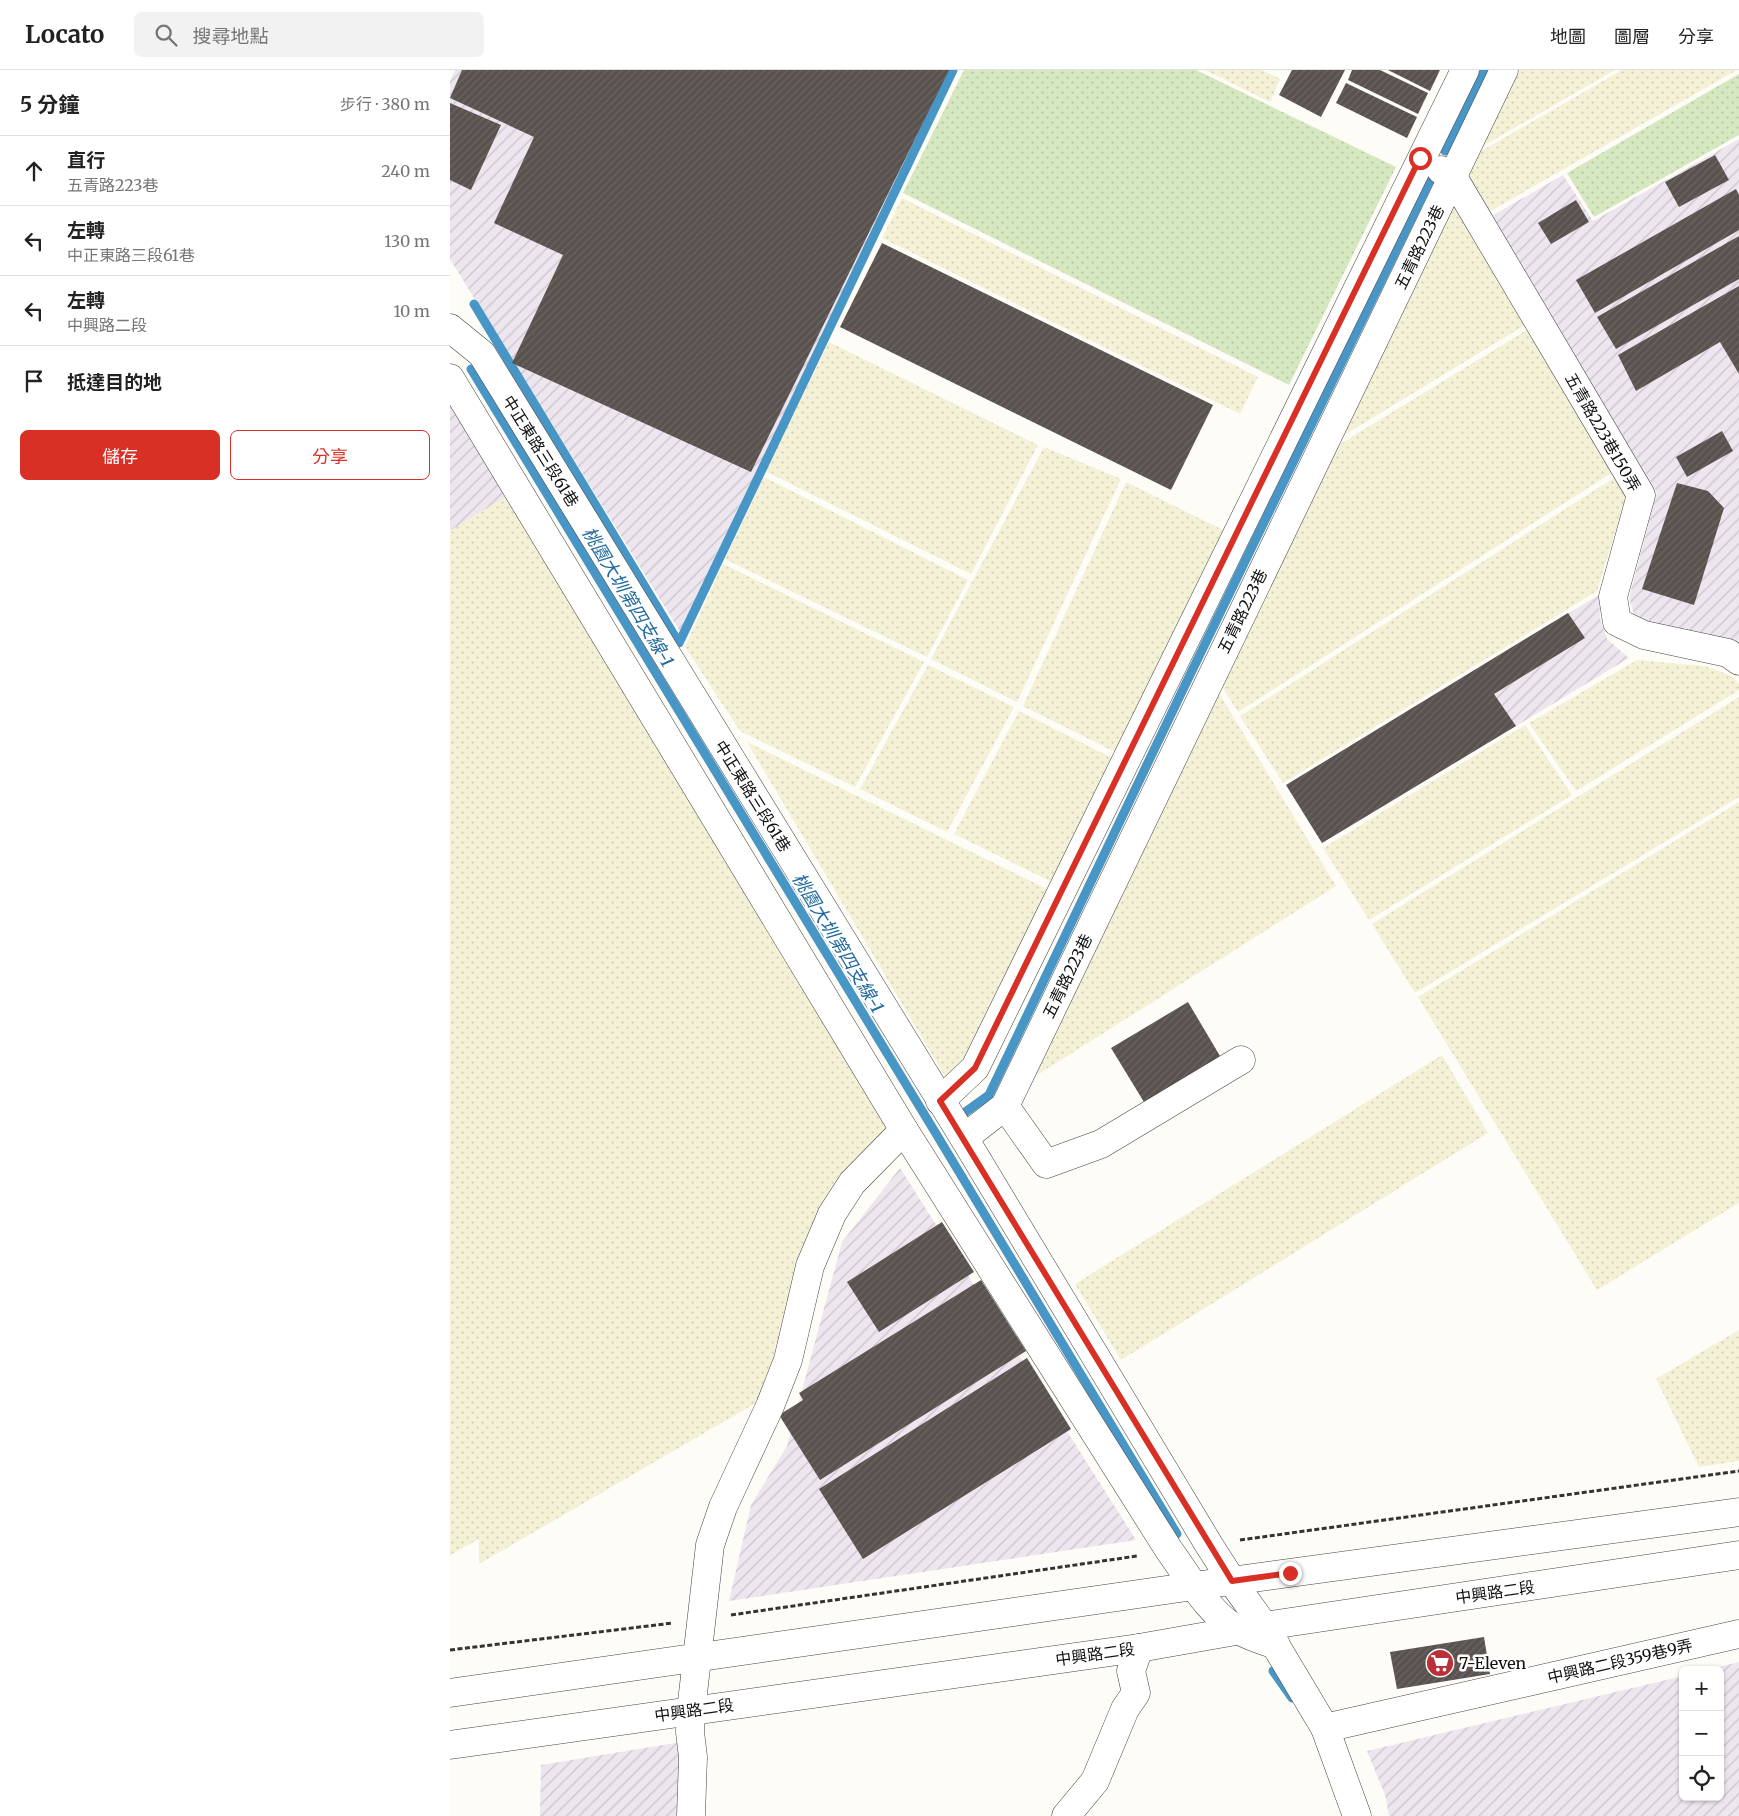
<!DOCTYPE html>
<html lang="zh-TW">
<meta charset="utf-8">
<style>
:root{--surface:#fff;--page:#f2f2f2;--text:#222;--muted:#767676;--line:#e0e0e0;--accent:#d93025}
body{margin:0;font-family:Merriweather,"Noto Sans TC",serif;background:var(--page);color:var(--text)}
.controls{position:absolute;right:15px;bottom:15px;display:grid;overflow:hidden;border-radius:8px;box-shadow:0 1px 4px #0004}
.controls button{width:45px;height:45px;display:grid;place-items:center;padding:0;border:0;border-bottom:1px solid var(--line);background:var(--surface);color:var(--text);font:25px sans-serif}
.stop{position:absolute;width:15px;height:15px;margin:-11px;border:4px solid #d93025;border-radius:50%;background:#fff}
.stop.end{background:#d93025;border-color:#fff;box-shadow:0 1px 5px #0008}
.list{margin:0;padding:0;list-style:none}
h2{display:flex;justify-content:space-between;align-items:center;height:65px;margin:0;padding:0 20px;font-size:21px}
h2 small{font-size:16px;font-weight:400;color:var(--muted)}
.list li{display:grid;grid-template-columns:32px 1fr auto;gap:15px;align-items:center;box-sizing:border-box;height:70px;padding:0 20px;border-top:1px solid var(--line)}
.list b{display:block;font-size:19px;white-space:nowrap}
.list p{margin:0;font-size:16px;white-space:nowrap;color:var(--muted)}
.list em{font-size:16px;font-style:normal;color:var(--muted)}
.actions{display:flex;gap:10px;padding:15px 20px}
.actions a{flex:1;padding:11px 0;border:1px solid var(--accent);border-radius:8px;text-align:center;font-size:18px;color:var(--accent)}
.actions .main{background:var(--accent);color:#fff}
.icon{flex:none;width:28px;height:28px;fill:none;stroke:currentColor;stroke-width:2;stroke-linecap:round;stroke-linejoin:round}
.map{position:relative;flex:none;width:1289px;height:1746px;overflow:hidden}
header{display:flex;align-items:center;gap:30px;box-sizing:border-box;height:70px;padding:0 25px;background:var(--surface);border-bottom:1px solid var(--line)}
header strong{font-size:24px}
nav{display:flex;gap:28px;margin-inline-start:auto;font-size:18px}
.search{width:350px;height:45px;background:var(--page);display:flex;align-items:center;gap:12px;box-sizing:border-box;padding:0 18px;border-radius:8px;color:var(--muted);font-size:19px}
main{display:flex}
aside{flex:1;background:var(--surface)}
.map>svg:first-child{display:block}
.industrial{fill:url(#industrial-furrows)}
.farmland{fill:url(#farmland-dots)}
.grass{fill:url(#grass-dots)}
.lines{fill:none;stroke-linecap:round;stroke-linejoin:round}
.stream{stroke:#4896c6;stroke-width:9}
.building{fill:url(#building-hatch)}
.minor-casing{stroke:#444;stroke-width:29}
.path{stroke:#333;stroke-width:3;stroke-dasharray:5 2.5;stroke-linecap:butt}
.minor{stroke:#fff;stroke-width:28}
.route{stroke:#d93025;stroke-width:6}
.labels{text-anchor:middle;stroke-width:5;stroke-linejoin:round;paint-order:stroke}
.street-label{font-size:16px;fill:#111;stroke:#fff}
.poi-label{font-size:16px;fill:#111;stroke:#fff;text-anchor:start}
.water-label{font-size:18px;font-style:italic;fill:#20699d;stroke:#fff}
</style>
<header>
<strong>Locato</strong>
<div class="search"><svg class="icon" aria-label="search" viewBox="0 0 24 24"><circle cx="10" cy="10" r="6"/><path d="M15 15l6 6"/></svg>搜尋地點</div>
<nav><a>地圖</a><a>圖層</a><a>分享</a></nav>
</header>
<main>
<aside>
<h2>5 分鐘<small>步行 · 380 m</small></h2>
<ul class="list">
<li><svg class="icon" aria-label="ahead" viewBox="0 0 24 24"><path d="M12 20V5M6 11l6-6 6 6"/></svg><div><b>直行</b><p>五青路223巷</p></div><em>240 m</em></li>
<li><svg class="icon" aria-label="left" viewBox="0 0 24 24"><path d="M17 20v-9H6M10 6l-5 5 5 5"/></svg><div><b>左轉</b><p>中正東路三段61巷</p></div><em>130 m</em></li>
<li><svg class="icon" aria-label="left" viewBox="0 0 24 24"><path d="M17 20v-9H6M10 6l-5 5 5 5"/></svg><div><b>左轉</b><p>中興路二段</p></div><em>10 m</em></li>
<li><svg class="icon" aria-label="arrive" viewBox="0 0 24 24"><path d="M6 21V4h12l-3 4 3 4H6"/></svg><div><b>抵達目的地</b></div></li>
</ul>
<div class="actions"><a class="main">儲存</a><a>分享</a></div>
</aside>
<div class="map">
<svg width="1289" height="1746" viewBox="0 0 1289 1746">
<defs>
<pattern id="industrial-furrows" width="10" height="10" patternUnits="userSpaceOnUse" patternTransform="scale(1.25)"><rect width="10" height="10" fill="#ede6ee"/><path d="M-1 1l2-2M0 10L10 0M9 11l2-2" fill="none" stroke="#cac4cb"/></pattern>
<pattern id="farmland-dots" width="8" height="8" patternUnits="userSpaceOnUse" patternTransform="scale(1.25)"><rect width="8" height="8" fill="#f4f1d6"/><path d="M2 2h.1M6 6h.1" fill="none" stroke="#d0ceb7" stroke-width="1.8" stroke-linecap="round"/></pattern>
<pattern id="grass-dots" width="8" height="8" patternUnits="userSpaceOnUse" patternTransform="scale(1.25)"><rect width="8" height="8" fill="#d5e8c0"/><path d="M2 2h.1M6 6h.1" fill="none" stroke="#b6c6a4" stroke-width="1.8" stroke-linecap="round"/></pattern>
<pattern id="building-hatch" width="6" height="6" patternUnits="userSpaceOnUse" patternTransform="scale(1.25)"><rect width="6" height="6" fill="#59524e"/><path d="M-1 1l2-2M0 6l6-6M5 7l2-2" fill="none" stroke="#6c6663"/></pattern>
</defs>
<rect width="100%" height="100%" fill="#fefcf6"/>
<g class="industrial">
<polygon points="5,0 502,0 231,563 0,189 0,11"/>
<polygon points="1289,69 1289,574 1268,568 1213,560 1184,545 1179,528 1207,422 1040,147 1113,105 1143,151"/>
<polygon points="0,333 57,426 0,461"/>
<polygon points="1149,525 1150,548 1157,569 1179,588 872,773 836,715"/>
<polygon points="450,1098 686,1470 279,1531 301,1435 337,1376 392,1172"/>
<polygon points="1289,1592 1289,1746 939,1746 935,1725 917,1681 1233,1606 1233,1727 1270,1727 1270,1600 1257,1600"/>
<polygon points="231,1672 232,1746 90,1746 91,1695"/>
</g>
<g class="farmland">
<polygon points="755,0 812,0 830,9 820,32"/>
<polygon points="1065,0 1165,0 1028,79"/>
<polygon points="1172,0 1287,0 1037,143 1025,122 1018,101 1026,84"/>
<polygon points="452,128 808,307 790,344 432,168"/>
<polygon points="1001,130 1075,255 883,372"/>
<polygon points="1077,260 1163,402 788,642 769,612 877,382"/>
<polygon points="379,272 588,375 521,504 315,401"/>
<polygon points="594,377 671,409 567,632 481,589"/>
<polygon points="1167,406 1177,424 1147,521 833,713 790,646"/>
<polygon points="314,407 518,510 477,587 275,489"/>
<polygon points="676,412 775,461 667,683 573,636"/>
<polygon points="57,426 438,1045 436,1062 370,1149 332,1288 311,1330 29,1494 29,1469 0,1485 0,461"/>
<polygon points="273,494 474,592 405,717 290,661 235,577"/>
<polygon points="1187,590 1254,596 1282,606 1289,614 1289,620 1126,721 1079,653"/>
<polygon points="478,595 564,637 497,762 410,719"/>
<polygon points="767,620 886,816 573,1014"/>
<polygon points="1289,627 1289,727 965,923 922,854"/>
<polygon points="569,641 664,689 602,812 504,764"/>
<polygon points="1075,655 1122,725 919,850 873,778"/>
<polygon points="297,672 599,820 514,993 496,1008"/>
<polygon points="1289,732 1289,1133 1147,1220 968,927"/>
<polygon points="992,985 1038,1063 671,1290 625,1214"/>
<polygon points="1289,1260 1289,1391 1249,1397 1206,1309"/>
</g>
<g class="grass">
<polygon points="514,0 746,0 946,97 839,315 453,123"/>
<polygon points="1289,4 1289,65 1144,147 1117,103"/>
</g>
<g class="lines">
<g class="stream">
<polyline points="995,81 1035,0"/>
<polyline points="24,234 229,573 503,0"/>
<polyline points="21,299 485,1062 727,1464"/>
<polyline points="514,1043 539,1025 737,611 982,106"/>
<polyline points="823,1601 842,1628"/>
</g>
</g>
<g class="building">
<polygon points="12,0 499,0 301,402 62,293 113,185 44,153 84,67 0,28"/>
<polygon points="842,0 895,0 871,47 829,25"/>
<polygon points="902,0 930,0 978,23 968,44 898,10"/>
<polygon points="938,0 990,0 980,21"/>
<polygon points="896,13 967,47 957,68 886,33"/>
<polygon points="0,33 51,55 21,120 0,110"/>
<polygon points="1265,85 1279,110 1229,137 1215,112"/>
<polygon points="1286,119 1289,125 1289,160 1145,243 1126,210"/>
<polygon points="1126,130 1139,152 1101,174 1088,153"/>
<polygon points="1289,166 1289,209 1166,279 1147,247"/>
<polygon points="432,173 763,335 721,420 390,257"/>
<polygon points="1289,216 1289,304 1270,272 1186,321 1168,285"/>
<polygon points="1272,361 1283,381 1237,407 1226,387"/>
<polygon points="1227,413 1258,421 1274,438 1244,535 1192,519"/>
<polygon points="1118,543 1135,568 1044,624 1066,656 872,773 836,715"/>
<polygon points="738,932 773,991 697,1037 661,978"/>
<polygon points="492,1152 524,1202 429,1262 397,1212"/>
<polygon points="531,1210 576,1281 370,1410 329,1345 353,1330 349,1323"/>
<polygon points="577,1288 621,1359 413,1489 369,1419"/>
<polygon points="1034,1567 1040,1604 947,1619 940,1582"/>
</g>
<g class="lines">
<defs>
<g id="minor">
<polyline points="991,100 1003,107 1191,425 1163,527 1167,552 1194,565 1278,583 1289,591"/>
<polyline points="0,258 32,284 514,1068 759,1475 782,1511 814,1556 875,1658 907,1746"/>
<path d="M0,308L454,1060L719,1480C738,1506 760,1546 790,1561C801,1567 814,1571 826,1575"/>
<polyline points="490,1031 525,998 1015,0"/>
<polyline points="555,1036 596,1094 651,1074 791,990"/>
<polyline points="514,1068 555,1036 1054,0"/>
<polyline points="0,1623 744,1516 1289,1442"/>
<polyline points="875,1658 1289,1564"/>
<polyline points="0,1675 689,1578 814,1556 1289,1485"/>
<polyline points="241,1746 243,1687 240,1662 241,1641 260,1475 273,1437 320,1336 338,1290 360,1196 382,1144 402,1113 454,1060"/>
<polyline points="616,1746 645,1711 675,1639 686,1623 681,1601 689,1578"/>
</g>
</defs>
<use href="#minor" class="minor-casing"/>
<g class="path">
<polyline points="790,1470 1289,1401"/>
<polyline points="281,1545 687,1486"/>
<polyline points="0,1580 223,1553"/>
</g>
<use href="#minor" class="minor"/>
</g>
<g class="lines">
<polyline class="route" points="840,1503 782,1511 490,1031 525,998 970,88"/>
</g>
<defs>
<symbol id="supermarket-disc" viewBox="-11 -11 22 22"><circle r="9.5" fill="#ba3039" stroke="#fff"/><path d="M-6-5.5h2.5l.6 2H6L4.5 2H-2.5L-4.4-4H-6ZM-1.5 3.2a1.3 1.3 0 1 0 .1 0ZM3 3.2a1.3 1.3 0 1 0 .1 0Z" fill="#fff"/></symbol>
</defs>
<g fill-rule="evenodd">
<use href="#supermarket-disc" x="974" y="1577" width="32" height="32"/>
</g>
<g class="labels">
<g class="street-label">
<text transform="translate(969 177) rotate(-64)" y="6">五青路223巷</text>
<text transform="translate(1153 362) rotate(60)" y="6">五青路223巷150弄</text>
<text transform="translate(91 381) rotate(58)" y="6">中正東路三段61巷</text>
<text transform="translate(792 541) rotate(-64)" y="6">五青路223巷</text>
<text transform="translate(303 726) rotate(58)" y="6">中正東路三段61巷</text>
<text transform="translate(617 906) rotate(-64)" y="6">五青路223巷</text>
<text transform="translate(1045 1522) rotate(-8)" y="6">中興路二段</text>
<text transform="translate(645 1584) rotate(-8)" y="6">中興路二段</text>
<text transform="translate(1170 1591) rotate(-13)" y="6">中興路二段359巷9弄</text>
<text transform="translate(244 1640) rotate(-8)" y="6">中興路二段</text>
</g>
<g class="poi-label">
<text x="1009" y="1599">7-Eleven</text>
</g>
<g class="water-label">
<text transform="translate(178 527) rotate(59)" y="6">桃園大圳第四支線-1</text>
<text transform="translate(388 873) rotate(59)" y="6">桃園大圳第四支線-1</text>
</g>
</g>
</svg>
<div class="controls">
<button>+</button>
<button>−</button>
<button><svg class="icon" aria-label="locate" viewBox="0 0 24 24"><circle cx="12" cy="12" r="6"/><path d="M12 2v4M12 18v4M2 12h4M18 12h4"/></svg></button>
</div>
<div class="stop" style="left:970px;top:88px"></div>
<div class="stop end" style="left:840px;top:1503px"></div>
</div>
</main>
